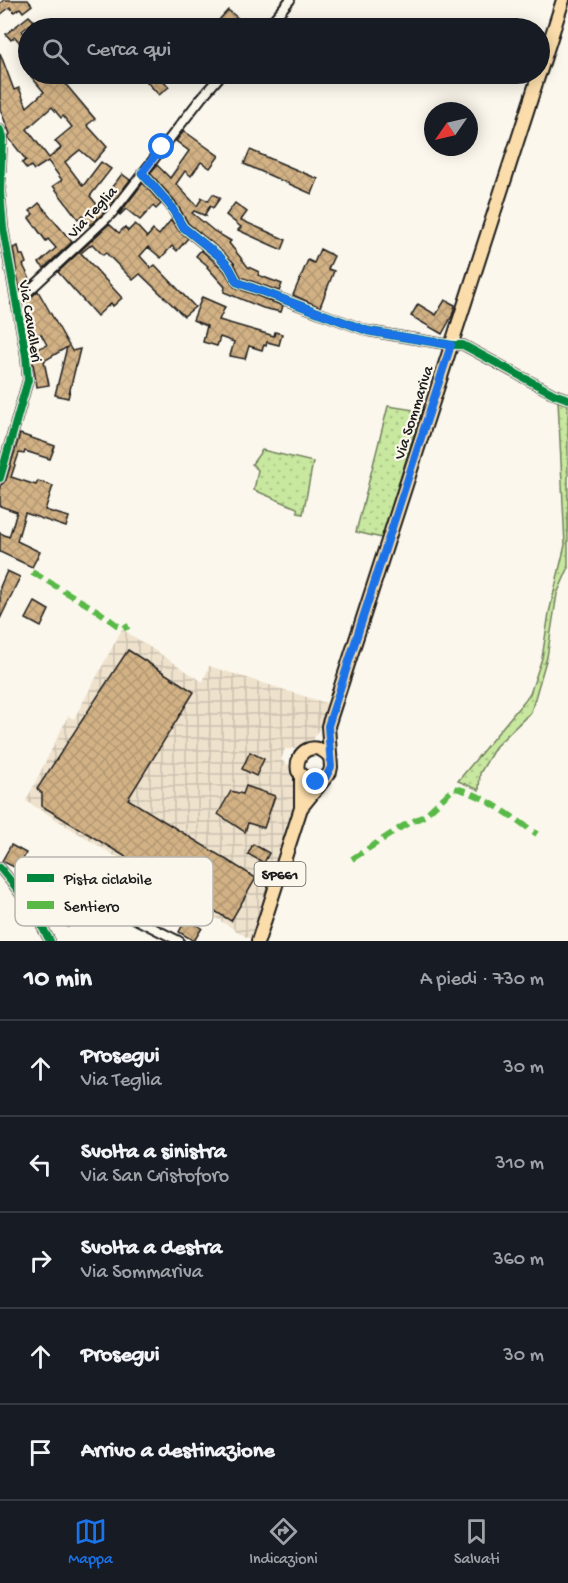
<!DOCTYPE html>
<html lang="it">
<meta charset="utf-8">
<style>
:root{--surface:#171b24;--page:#20242c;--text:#f1f3f6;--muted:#9ea1a6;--line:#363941;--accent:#1a73e8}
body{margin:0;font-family:"Gochi Hand",sans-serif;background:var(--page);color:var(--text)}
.compass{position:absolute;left:424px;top:102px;width:54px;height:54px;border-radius:50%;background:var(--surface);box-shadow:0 3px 15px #0003;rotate:236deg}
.stop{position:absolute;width:18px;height:18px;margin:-14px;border:4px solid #1a73e8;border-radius:50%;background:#fff}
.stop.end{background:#1a73e8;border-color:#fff;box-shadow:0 2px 6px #0008}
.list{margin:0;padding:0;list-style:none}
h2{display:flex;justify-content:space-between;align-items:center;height:78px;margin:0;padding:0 24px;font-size:26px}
h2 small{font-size:20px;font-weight:400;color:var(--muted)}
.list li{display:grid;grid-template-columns:39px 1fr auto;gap:18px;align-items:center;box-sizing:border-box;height:96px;padding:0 24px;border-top:2px solid var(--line)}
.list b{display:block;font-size:22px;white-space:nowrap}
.list p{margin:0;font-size:20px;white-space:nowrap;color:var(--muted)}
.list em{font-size:20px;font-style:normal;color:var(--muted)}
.icon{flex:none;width:33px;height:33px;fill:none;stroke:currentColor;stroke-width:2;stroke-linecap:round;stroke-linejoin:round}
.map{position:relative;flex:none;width:568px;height:941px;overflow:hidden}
.search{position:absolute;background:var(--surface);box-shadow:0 3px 15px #0003;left:18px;right:18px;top:18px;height:66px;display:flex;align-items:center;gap:15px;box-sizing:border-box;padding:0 21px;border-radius:33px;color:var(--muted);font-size:22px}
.sheet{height:558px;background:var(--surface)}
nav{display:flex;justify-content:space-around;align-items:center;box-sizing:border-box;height:84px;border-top:2px solid var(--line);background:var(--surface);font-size:16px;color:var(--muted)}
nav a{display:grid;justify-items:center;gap:3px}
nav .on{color:var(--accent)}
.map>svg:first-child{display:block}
.industrial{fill:url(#industrial-grid)}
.grass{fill:url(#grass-dots);stroke:#72825e;stroke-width:1.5}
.building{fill:url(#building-cross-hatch);stroke:#1c1c1c;stroke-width:1.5;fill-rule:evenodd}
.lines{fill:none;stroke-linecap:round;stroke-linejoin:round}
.minor-casing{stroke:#1c1c1c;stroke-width:12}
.primary-casing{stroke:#1c1c1c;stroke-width:16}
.minor{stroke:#fbf7ec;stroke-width:8}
.primary{stroke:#fbddab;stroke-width:12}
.quiet{stroke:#58b947;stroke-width:6;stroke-dasharray:12 6;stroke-linecap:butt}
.cycleway-casing{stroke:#fbf7ec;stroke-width:11}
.cycleway{stroke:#00873e;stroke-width:8}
.route{stroke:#1a73e8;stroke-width:8}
.labels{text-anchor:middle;stroke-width:4.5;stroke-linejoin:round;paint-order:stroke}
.shield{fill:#fbf7ec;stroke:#5f5e5a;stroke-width:1.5}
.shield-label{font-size:15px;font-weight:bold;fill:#1c1c1c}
.street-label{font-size:16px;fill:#1c1c1c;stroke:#fbf7ec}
.key{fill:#fbf7ec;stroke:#b8b5ae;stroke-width:1.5}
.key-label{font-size:16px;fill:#1c1c1c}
</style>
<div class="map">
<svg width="568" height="941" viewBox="0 0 568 941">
<defs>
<pattern id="industrial-grid" width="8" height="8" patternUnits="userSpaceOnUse" patternTransform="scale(1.5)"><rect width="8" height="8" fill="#efe2cd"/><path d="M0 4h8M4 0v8" fill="none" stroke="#ccc1af"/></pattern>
<pattern id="grass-dots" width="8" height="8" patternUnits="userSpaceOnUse" patternTransform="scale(1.5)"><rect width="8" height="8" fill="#c8e79f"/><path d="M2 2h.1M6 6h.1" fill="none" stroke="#abc688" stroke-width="1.8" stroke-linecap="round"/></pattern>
<pattern id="building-cross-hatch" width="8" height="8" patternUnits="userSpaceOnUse" patternTransform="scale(1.5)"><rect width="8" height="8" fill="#d2b285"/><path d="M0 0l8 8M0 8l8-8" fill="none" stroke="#b49872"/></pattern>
</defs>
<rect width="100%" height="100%" fill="#fbf7ec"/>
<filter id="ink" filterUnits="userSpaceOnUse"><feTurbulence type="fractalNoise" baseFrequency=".0167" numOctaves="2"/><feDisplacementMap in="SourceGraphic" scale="12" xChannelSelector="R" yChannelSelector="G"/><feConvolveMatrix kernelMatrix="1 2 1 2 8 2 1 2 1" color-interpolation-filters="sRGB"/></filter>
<g filter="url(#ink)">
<polygon class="industrial" points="122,629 203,682 209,666 329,704 323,722 312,742 292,749 285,749 281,760 292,768 298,781 298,794 291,823 253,941 26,801 68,716 74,719"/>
<g class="grass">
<polygon points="558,400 568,403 568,569 557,594 547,657 531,712 496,746 480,773 479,790 458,781 530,694 542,658 549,613 565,545"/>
<polygon points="388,406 421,411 382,538 356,532"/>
<polygon points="262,450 313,462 303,514 298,513 297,508 254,490 258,470 252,464"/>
</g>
<g class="building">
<polygon points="4,0 28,0 32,5 23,12 20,8 14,12 10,7 0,15 0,3"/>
<polygon points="228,10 250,28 229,28 219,20"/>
<polygon points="29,16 34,21 22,31 28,38 28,52 15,37 11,40 6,34"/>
<path d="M0,53L14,90L19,88L27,107L44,92L29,74H57L95,119L87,125L107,147L94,162L80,150L65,162L83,186L101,162L111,169L90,196L99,207L108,201L115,191L111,188L122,174L130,180L108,209L90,225L83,215L78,219L53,186L62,180L48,161L34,170L31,166L27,169L22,163L26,160L8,137L10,134L0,109ZM52,107L61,118L63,116L72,127L55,141L61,148L49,158L27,129Z"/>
<polygon points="157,74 166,74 161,78 169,87 159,95 147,82"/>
<polygon points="184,131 219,156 210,168 201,162 191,176 185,171 176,184 197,206 202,198 208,201 213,194 220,198 213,208 210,206 205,214 206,216 194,211 192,213 214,231 231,241 229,243 248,267 259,272 258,275 282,284 279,291 241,277 234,263 223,252 188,223 175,201 150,173 157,165 170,178 189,151 176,141"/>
<polygon points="250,150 318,179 312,194 244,164"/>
<polygon points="143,183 161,204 156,209 153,206 140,220 126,209 120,215 119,214"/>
<polygon points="39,203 72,242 44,268 39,263 56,248 48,239 46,241 29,218 33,214 30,211"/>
<polygon points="235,203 247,212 241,220 286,240 282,250 238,230 241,227 226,215"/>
<polygon points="171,220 179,231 188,238 177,251 172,246 161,258 148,247 140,256 151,268 155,265 195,307 184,316 140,274 133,280 106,253 103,255 92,244 81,253 122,298 113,306 111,303 97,316 58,272 109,224 119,233 125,227 128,231 135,224 147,237 153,230 159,235"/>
<polygon points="18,246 20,255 23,255 26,263 23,265 31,281 20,291 13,248"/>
<polygon points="320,249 334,256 328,269 334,271 320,307 293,295 308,260 314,263"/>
<polygon points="201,250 224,270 234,287 283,306 281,312 263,308 224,292 225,287 207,267 208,266 196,256"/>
<polygon points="38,291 72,351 80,349 68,398 55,395 67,347 44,361 49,385 37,387 31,351 47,345 41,334 29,341 24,312 28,311 26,302"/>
<polygon points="202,297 225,307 219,320 274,336 275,332 282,334 279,345 267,342 266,346 264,345 262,350 249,346 245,359 230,356 234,342 220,337 217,346 203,342 207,326 193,320"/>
<polygon points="445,300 455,305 452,316 442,334 411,316 418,304 436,315"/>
<polygon points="20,434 55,446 50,459 25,451 24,454 19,453 11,477 36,485 38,481 53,486 45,510 69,517 66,527 25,513 17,541 40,552 32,567 0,552 0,533 9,537 17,512 0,506 0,486 6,480"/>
<polygon points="7,571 20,577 0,619 0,587"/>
<polygon points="35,602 49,610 41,627 26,619"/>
<polygon points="128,650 194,692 128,799 256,878 231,921 42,806 42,793 37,789"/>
<polygon points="250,752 264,759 256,776 242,769"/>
<polygon points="246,786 275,796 264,828 248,823 245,832 218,814 231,791 243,794"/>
<polygon points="253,844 269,853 264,863 248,854"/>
<polygon points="11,845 26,853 18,869 2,861"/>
<polygon points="76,893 91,901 81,921 73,917 68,927 52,919 59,905 66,908 72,895 75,896"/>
<polygon points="186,919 202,928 194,941 179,932"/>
</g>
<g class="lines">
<defs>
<g id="minor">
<polyline points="266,28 290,0"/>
<polyline points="0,130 2,138 0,192 3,228 26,356 28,380 0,478"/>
<polyline points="142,173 170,205 183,227 219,256 229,267 237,282 368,331 451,345 463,345 554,394 568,399"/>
<polyline points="16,303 112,213 202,97 222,74"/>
<path d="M0,868C20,891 36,914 50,941"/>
<polyline points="133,918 179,941"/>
</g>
<g id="primary">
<polyline points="540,72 563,0"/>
<path d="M308,780L298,771C294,751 315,740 329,756"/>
<polyline points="301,808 330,772 331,767 328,726 539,74"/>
<polyline points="258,941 301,808 301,776"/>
</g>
</defs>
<use href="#minor" class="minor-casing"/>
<use href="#primary" class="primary-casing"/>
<use href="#minor" class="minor"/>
<use href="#primary" class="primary"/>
<g class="quiet">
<polyline points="32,572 98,611 122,629 129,626"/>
<path d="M352,859L403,826L424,816L454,788C480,792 515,819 537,834"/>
</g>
<defs>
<g id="cycleway">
<polyline points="0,130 2,138 0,192 3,228 26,356 28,380 0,478"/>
<polyline points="142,173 170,205 183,227 219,256 229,267 237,282 368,331 451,345 463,345 554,394 568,399"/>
<path d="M0,868C20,891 36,914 50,941"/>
</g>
</defs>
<use href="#cycleway" class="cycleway-casing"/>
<use href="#cycleway" class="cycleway"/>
</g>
</g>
<g class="lines" filter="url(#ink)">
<polyline class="route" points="162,147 142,173 170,205 183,227 219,256 229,267 237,282 368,331 451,345 328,726 331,767 326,777 316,782"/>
</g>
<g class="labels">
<rect class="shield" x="254.5" y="862" width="51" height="24" rx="4.5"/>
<g class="shield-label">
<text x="280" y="879">SP661</text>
</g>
<g class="street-label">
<text transform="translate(91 211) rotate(-47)" y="6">Via Teglia</text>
<text transform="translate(32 321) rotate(81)" y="6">Via Cavalleri</text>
<text transform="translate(412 412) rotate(-72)" y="6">Via Sommariva</text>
</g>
</g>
<rect x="15" y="857" width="198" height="69" rx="9" class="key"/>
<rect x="27" y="874" width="27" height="8" fill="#00873e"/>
<rect x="27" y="901" width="27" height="8" fill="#58b947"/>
<g class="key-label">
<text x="64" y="884">Pista ciclabile</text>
<text x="64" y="911">Sentiero</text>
</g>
</svg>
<svg class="compass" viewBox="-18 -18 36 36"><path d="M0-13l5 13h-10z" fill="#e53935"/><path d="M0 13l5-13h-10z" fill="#9ea1a6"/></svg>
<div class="stop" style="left:162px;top:147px"></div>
<div class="stop end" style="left:316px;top:782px"></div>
<div class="search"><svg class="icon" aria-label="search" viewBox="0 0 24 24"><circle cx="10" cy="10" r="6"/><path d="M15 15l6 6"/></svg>Cerca qui</div>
</div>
<section class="sheet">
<h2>10 min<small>A piedi · 730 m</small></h2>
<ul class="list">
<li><svg class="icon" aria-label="ahead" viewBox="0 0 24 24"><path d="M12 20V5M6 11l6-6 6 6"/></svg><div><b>Prosegui</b><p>Via Teglia</p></div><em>30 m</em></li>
<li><svg class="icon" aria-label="left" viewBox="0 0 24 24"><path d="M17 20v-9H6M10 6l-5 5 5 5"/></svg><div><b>Svolta a sinistra</b><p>Via San Cristoforo</p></div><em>310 m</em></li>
<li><svg class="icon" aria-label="right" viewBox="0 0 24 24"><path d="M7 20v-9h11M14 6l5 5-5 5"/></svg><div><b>Svolta a destra</b><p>Via Sommariva</p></div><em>360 m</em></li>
<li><svg class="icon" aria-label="ahead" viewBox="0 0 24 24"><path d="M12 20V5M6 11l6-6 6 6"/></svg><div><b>Prosegui</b></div><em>30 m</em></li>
<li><svg class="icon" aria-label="arrive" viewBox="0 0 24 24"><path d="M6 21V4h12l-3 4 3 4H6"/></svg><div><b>Arrivo a destinazione</b></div></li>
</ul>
</section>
<nav>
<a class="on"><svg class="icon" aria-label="map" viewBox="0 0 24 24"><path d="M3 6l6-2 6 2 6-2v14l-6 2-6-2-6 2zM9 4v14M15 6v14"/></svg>Mappa</a>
<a><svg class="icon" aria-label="directions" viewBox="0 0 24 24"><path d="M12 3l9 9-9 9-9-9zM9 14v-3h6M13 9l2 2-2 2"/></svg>Indicazioni</a>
<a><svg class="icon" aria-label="saved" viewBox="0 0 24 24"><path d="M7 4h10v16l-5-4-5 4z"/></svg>Salvati</a>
</nav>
